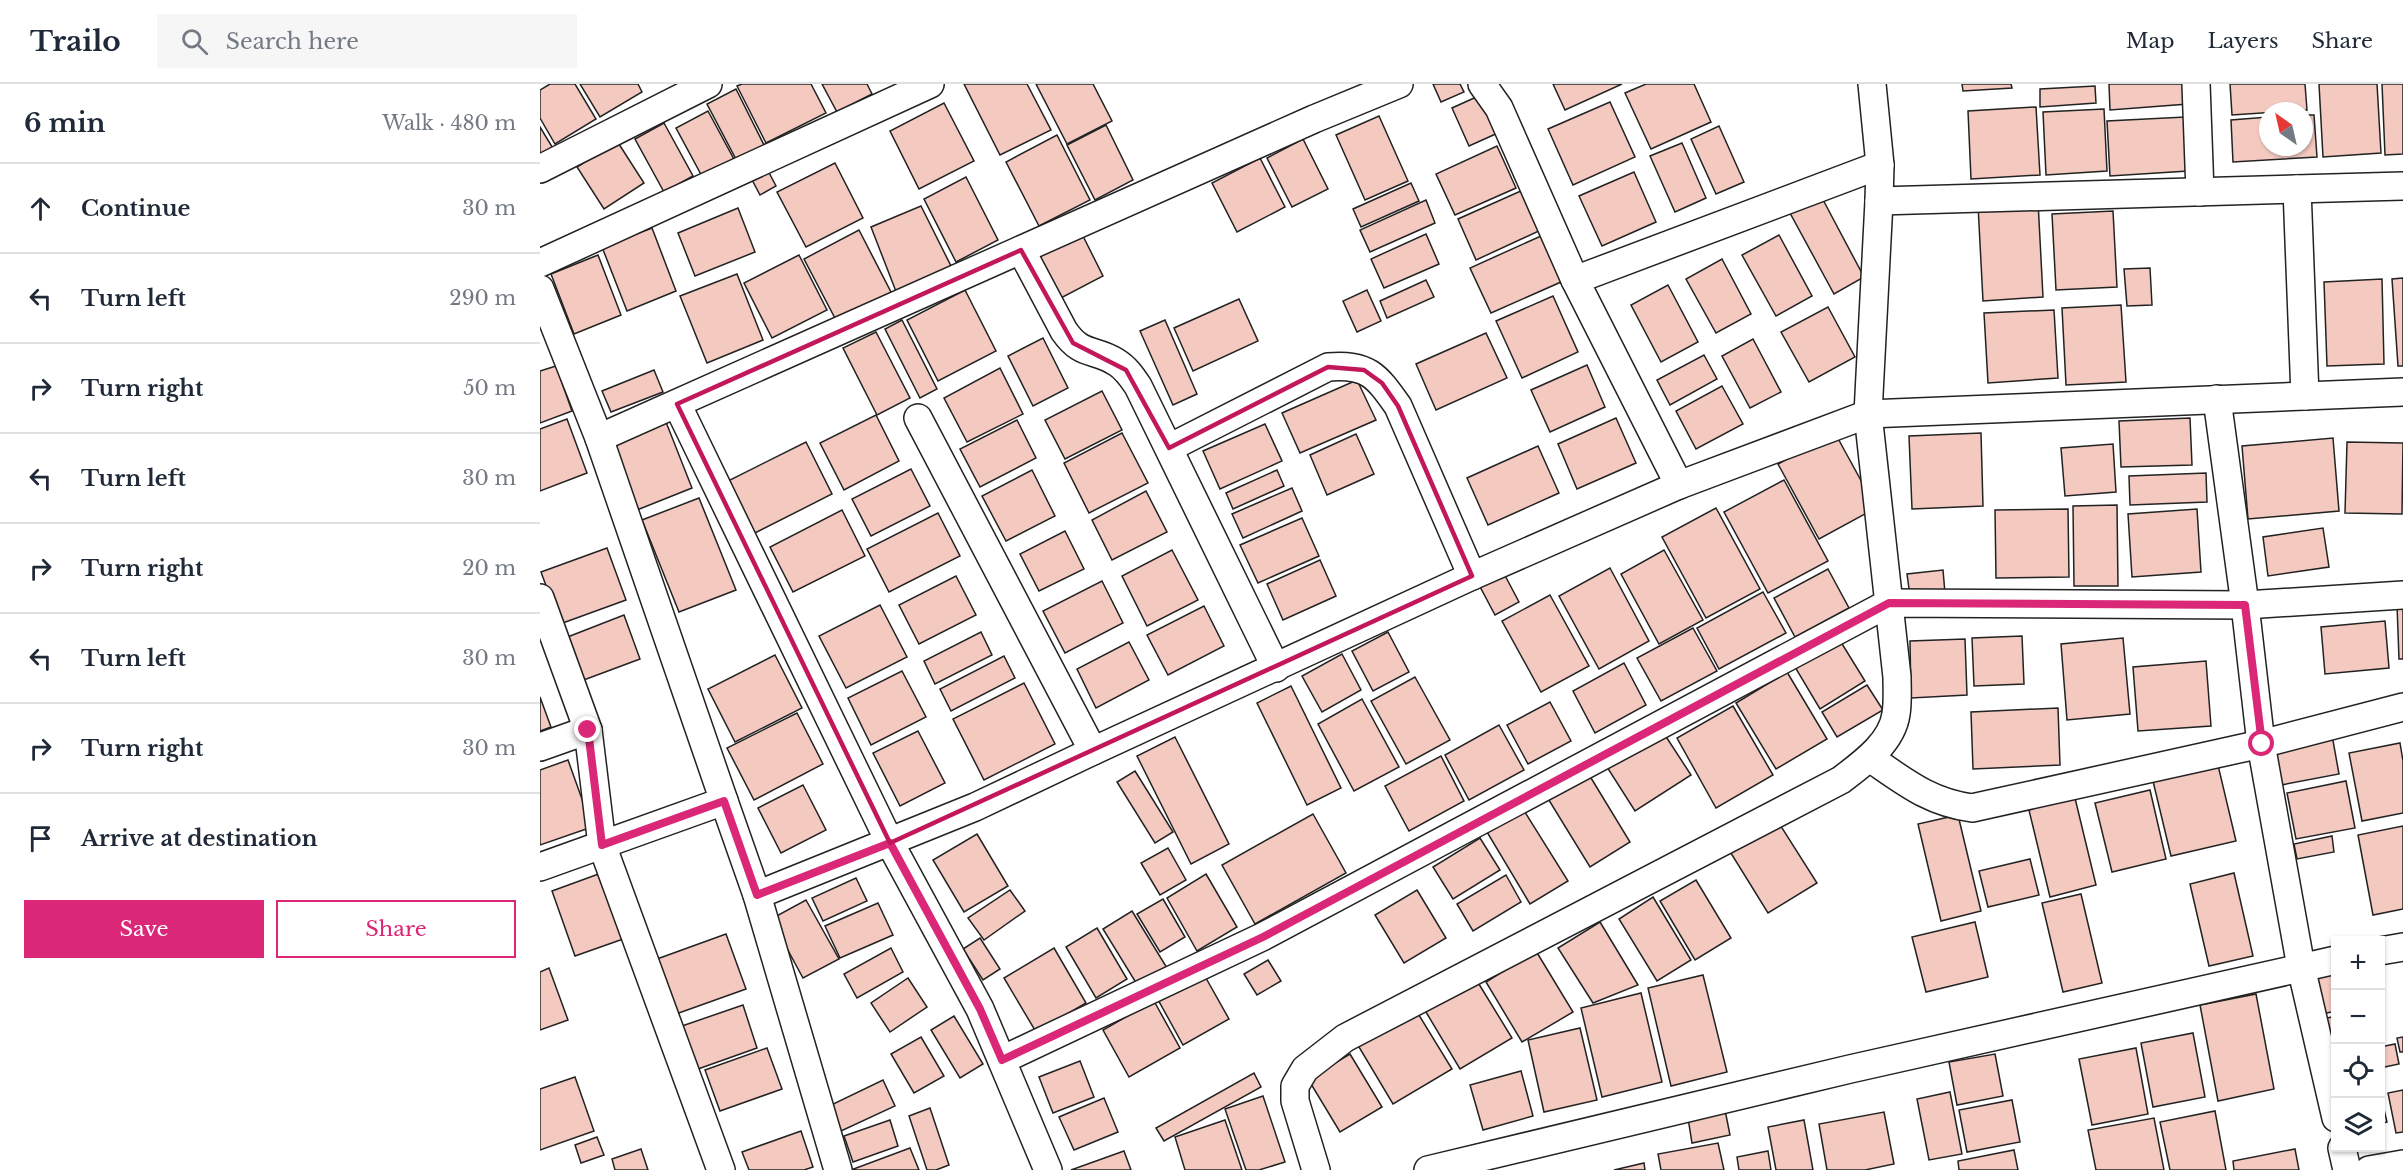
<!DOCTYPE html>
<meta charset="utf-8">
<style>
:root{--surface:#fff;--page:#f6f6f7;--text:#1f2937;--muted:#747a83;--line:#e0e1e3;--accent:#db2777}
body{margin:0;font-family:"Libre Baskerville",serif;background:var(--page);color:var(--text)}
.controls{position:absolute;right:18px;bottom:18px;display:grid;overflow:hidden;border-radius:0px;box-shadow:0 2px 4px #0004}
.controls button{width:54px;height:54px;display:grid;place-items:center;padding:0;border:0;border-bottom:2px solid var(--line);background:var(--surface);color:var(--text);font:30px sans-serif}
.compass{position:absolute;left:1719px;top:18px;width:54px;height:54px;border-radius:50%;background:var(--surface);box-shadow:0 2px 4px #0004;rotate:326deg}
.stop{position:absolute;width:18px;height:18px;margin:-14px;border:4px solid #db2777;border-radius:50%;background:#fff}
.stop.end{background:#db2777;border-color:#fff;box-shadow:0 2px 6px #0008}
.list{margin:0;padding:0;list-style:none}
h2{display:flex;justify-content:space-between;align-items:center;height:78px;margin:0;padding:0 24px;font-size:26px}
h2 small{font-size:20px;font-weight:400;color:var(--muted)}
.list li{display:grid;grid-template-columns:39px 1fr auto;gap:18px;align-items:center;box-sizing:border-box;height:90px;padding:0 24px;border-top:2px solid var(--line)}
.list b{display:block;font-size:22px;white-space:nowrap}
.list em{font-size:20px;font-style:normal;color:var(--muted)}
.actions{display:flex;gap:12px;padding:18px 24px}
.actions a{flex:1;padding:14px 0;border:2px solid var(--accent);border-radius:0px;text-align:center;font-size:21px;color:var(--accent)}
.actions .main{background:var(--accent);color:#fff}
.icon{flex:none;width:33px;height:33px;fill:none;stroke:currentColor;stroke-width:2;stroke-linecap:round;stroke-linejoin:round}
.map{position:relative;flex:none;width:1863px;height:1086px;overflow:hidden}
header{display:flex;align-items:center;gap:36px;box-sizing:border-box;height:84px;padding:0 30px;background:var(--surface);border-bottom:2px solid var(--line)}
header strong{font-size:28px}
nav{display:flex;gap:33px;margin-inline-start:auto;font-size:21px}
.search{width:420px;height:54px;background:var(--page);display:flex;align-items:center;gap:15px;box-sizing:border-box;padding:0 21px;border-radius:0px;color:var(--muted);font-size:22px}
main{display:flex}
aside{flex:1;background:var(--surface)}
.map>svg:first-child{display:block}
.building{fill:#f3c9c0;stroke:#222;stroke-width:1.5}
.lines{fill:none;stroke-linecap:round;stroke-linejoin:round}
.street-casing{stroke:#222;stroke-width:30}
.street{stroke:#fff;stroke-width:27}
.route{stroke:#db2777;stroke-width:8}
.marked{fill:none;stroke:#c2185b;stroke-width:4.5;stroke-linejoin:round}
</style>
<header>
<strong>Trailo</strong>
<div class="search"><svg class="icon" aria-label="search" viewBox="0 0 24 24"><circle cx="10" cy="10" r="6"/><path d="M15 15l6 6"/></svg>Search here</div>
<nav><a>Map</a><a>Layers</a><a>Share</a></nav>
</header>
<main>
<aside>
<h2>6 min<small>Walk · 480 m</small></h2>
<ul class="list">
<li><svg class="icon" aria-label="ahead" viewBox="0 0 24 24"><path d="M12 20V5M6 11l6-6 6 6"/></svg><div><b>Continue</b></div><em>30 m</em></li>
<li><svg class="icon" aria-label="left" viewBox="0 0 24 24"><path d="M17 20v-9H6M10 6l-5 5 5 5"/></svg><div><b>Turn left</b></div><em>290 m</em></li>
<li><svg class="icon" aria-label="right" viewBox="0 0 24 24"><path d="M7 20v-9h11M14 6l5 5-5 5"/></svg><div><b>Turn right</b></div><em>50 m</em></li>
<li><svg class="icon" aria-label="left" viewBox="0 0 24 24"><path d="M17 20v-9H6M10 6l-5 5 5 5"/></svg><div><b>Turn left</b></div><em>30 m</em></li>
<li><svg class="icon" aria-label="right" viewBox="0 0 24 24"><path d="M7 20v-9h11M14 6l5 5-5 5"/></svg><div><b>Turn right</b></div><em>20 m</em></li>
<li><svg class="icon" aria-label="left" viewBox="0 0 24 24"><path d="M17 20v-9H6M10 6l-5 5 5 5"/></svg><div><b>Turn left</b></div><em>30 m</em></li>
<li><svg class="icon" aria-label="right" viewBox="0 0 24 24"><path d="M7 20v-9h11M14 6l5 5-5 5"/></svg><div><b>Turn right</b></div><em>30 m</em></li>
<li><svg class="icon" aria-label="arrive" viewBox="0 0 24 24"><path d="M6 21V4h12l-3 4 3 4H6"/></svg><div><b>Arrive at destination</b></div></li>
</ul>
<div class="actions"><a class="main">Save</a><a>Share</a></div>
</aside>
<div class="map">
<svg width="1863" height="1086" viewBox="0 0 1863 1086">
<rect width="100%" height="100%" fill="#fff"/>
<g class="building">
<polygon points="10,0 35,0 56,35 15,60 0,34 0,6"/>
<polygon points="40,0 98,0 102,8 60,33"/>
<polygon points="202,0 271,0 286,29 226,59 197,2"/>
<polygon points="282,0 327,0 332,10 297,28"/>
<polygon points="424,0 487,0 511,46 460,71"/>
<polygon points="496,0 553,0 572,37 527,60"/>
<polygon points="893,0 920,0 924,8 901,18"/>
<polygon points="1013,0 1082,0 1025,26"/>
<polygon points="1106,0 1154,0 1171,38 1111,65 1085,9"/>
<polygon points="1422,0 1471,0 1472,4 1423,7"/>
<polygon points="1569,0 1647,0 1648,20 1570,26"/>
<polygon points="1690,0 1765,0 1767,26 1692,31"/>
<polygon points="1779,0 1837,0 1841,69 1783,73"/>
<polygon points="1842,0 1863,0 1863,70 1845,71"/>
<polygon points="1555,2 1556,19 1500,23 1500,5"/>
<polygon points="196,5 226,65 198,79 167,20"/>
<polygon points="943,10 960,48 929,62 912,24"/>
<polygon points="1070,18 1095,73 1033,101 1008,45"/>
<polygon points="404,19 434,77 379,105 350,47"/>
<polygon points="1496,23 1500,91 1431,95 1428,27"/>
<polygon points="1564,25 1567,87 1506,91 1503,28"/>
<polygon points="168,27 196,79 164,96 136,44"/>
<polygon points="1764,31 1774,31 1777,73 1693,78 1691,36 1728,33 1728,63 1764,63"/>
<polygon points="839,32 868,97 825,116 796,51"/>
<polygon points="1645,33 1648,87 1570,92 1567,37"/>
<polygon points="124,39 153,92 124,108 95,55"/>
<polygon points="566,41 593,96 555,116 527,61"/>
<polygon points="1179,42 1204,98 1176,110 1151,55"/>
<polygon points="0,43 14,66 0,75"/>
<polygon points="517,51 550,116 499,142 466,78"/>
<polygon points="763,55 788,105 752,123 727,74"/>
<polygon points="77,57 104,99 64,125 37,83"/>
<polygon points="1142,59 1166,114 1135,128 1110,72"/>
<polygon points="957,62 976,104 915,131 896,90"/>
<polygon points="720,74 745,123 697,148 672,99"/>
<polygon points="295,79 323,134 266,163 237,108"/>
<polygon points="225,81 236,102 220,111 209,90"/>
<polygon points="1094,88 1116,138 1062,162 1039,112"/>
<polygon points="426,93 458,156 416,178 384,115"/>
<polygon points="871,99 879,117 821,143 813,125"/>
<polygon points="983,106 1001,146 936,176 918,135"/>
<polygon points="1281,112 1324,193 1294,210 1250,129"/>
<polygon points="886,116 895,139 830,168 820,146"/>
<polygon points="1498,117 1503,213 1443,217 1438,121"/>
<polygon points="381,122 411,182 357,210 331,143"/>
<polygon points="198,124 215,168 155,192 138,149"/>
<polygon points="1573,127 1577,203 1516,206 1512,130"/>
<polygon points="112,144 136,207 87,227 62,163"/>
<polygon points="539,144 563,192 519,215 495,167"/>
<polygon points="319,146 352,210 297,238 264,175"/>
<polygon points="886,150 899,180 844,204 831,175"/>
<polygon points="1239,151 1272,212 1236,232 1202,171"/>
<polygon points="1001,152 1021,198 951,229 930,184"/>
<polygon points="58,171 81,231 34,250 11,190"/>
<polygon points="259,171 287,226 232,254 204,199"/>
<polygon points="1182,175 1211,230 1176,249 1146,195"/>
<polygon points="1610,184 1612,221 1587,222 1584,185"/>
<polygon points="197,190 223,256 167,279 140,212"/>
<polygon points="1863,194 1863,282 1858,282 1852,195"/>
<polygon points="1842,195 1844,280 1787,282 1784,198"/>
<polygon points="886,196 894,213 847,234 840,217"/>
<polygon points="1128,201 1158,258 1121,278 1091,221"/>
<polygon points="425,206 456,267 398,297 367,236"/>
<polygon points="827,206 841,237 817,248 803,217"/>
<polygon points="1013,212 1038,268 982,294 956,237"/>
<polygon points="699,215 718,257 653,287 634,244"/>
<polygon points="1581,221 1586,298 1526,301 1522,224"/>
<polygon points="1288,223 1315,273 1269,298 1241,248"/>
<polygon points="1514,226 1518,294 1448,299 1444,229"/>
<polygon points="362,236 397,305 380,314 345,245"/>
<polygon points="625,236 657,310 633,321 600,247"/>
<polygon points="336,248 370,314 337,331 303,264"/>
<polygon points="946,249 967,294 896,326 876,280"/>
<polygon points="503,254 528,304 493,322 468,272"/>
<polygon points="1213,255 1241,308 1210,324 1182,272"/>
<polygon points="1164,271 1177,295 1130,321 1117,296"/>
<polygon points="1047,281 1065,323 1010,348 991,306"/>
<polygon points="16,282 32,327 0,339 0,287"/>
<polygon points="460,284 483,330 427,358 404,314"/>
<polygon points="114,286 123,308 71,328 62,307"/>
<polygon points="817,296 836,336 760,369 742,329"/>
<polygon points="1182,302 1203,340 1156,365 1136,327"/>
<polygon points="562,307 582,346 525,375 505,336"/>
<polygon points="336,331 359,377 304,406 280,359"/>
<polygon points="124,333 152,404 97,426 69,355"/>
<polygon points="1076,334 1096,379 1037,405 1018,360"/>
<polygon points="1650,334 1652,381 1581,383 1579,337"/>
<polygon points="27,335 47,389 0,407 0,345"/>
<polygon points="477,336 496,374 440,403 420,365"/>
<polygon points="725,340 742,377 680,405 663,367"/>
<polygon points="582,349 608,399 549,429 524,379"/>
<polygon points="1295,349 1336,424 1279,455 1238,380"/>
<polygon points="1441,349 1443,422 1372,425 1369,352"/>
<polygon points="816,350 834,390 787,411 770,371"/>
<polygon points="1793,354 1799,427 1708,435 1702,362"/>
<polygon points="266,358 292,410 213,450 186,398"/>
<polygon points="1807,358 1863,359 1862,430 1805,429"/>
<polygon points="1573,360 1576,408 1525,412 1521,364"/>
<polygon points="998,362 1019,409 948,441 927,394"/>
<polygon points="371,385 390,422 331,452 312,415"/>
<polygon points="492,386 515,432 466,457 442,412"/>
<polygon points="737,386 744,402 693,425 686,409"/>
<polygon points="1666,389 1667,418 1590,421 1589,392"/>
<polygon points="1244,396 1288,477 1228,509 1184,428"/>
<polygon points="752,404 762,427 703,454 692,430"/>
<polygon points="606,407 627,448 572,476 552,436"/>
<polygon points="159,414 196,506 139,528 102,436"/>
<polygon points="1577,421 1578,502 1534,502 1533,422"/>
<polygon points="1176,424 1220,505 1166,534 1122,453"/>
<polygon points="1528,425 1529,493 1456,494 1455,426"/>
<polygon points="1657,425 1661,488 1592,493 1588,430"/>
<polygon points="302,426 325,472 253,508 230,463"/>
<polygon points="398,429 420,472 349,508 327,465"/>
<polygon points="762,434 779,472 718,499 700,461"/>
<polygon points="1783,444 1789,483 1728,492 1723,453"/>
<polygon points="525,447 544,485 499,507 480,470"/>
<polygon points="67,464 86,516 20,540 1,488"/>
<polygon points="632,466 658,516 607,542 582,492"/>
<polygon points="1124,466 1163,536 1119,560 1081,490"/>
<polygon points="780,476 796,512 743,536 727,500"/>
<polygon points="961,484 979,518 955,531 937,497"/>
<polygon points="1070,484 1109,557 1059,585 1019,512"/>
<polygon points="1288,485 1309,524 1255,553 1234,514"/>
<polygon points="1403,486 1405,509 1370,512 1367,490"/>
<polygon points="416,492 436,531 379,560 359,521"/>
<polygon points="562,497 583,539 525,569 503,527"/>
<polygon points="1223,508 1246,549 1179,585 1157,544"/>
<polygon points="1010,511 1049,582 1001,608 962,537"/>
<polygon points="340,521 367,573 306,604 279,552"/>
<polygon points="1857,521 1863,521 1863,575 1859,575"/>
<polygon points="664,522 684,562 628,591 607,551"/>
<polygon points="84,531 100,575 41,597 25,554"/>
<polygon points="1845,537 1849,584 1785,590 1781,543"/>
<polygon points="1153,544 1177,587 1121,617 1097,574"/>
<polygon points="441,548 452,571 395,600 384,577"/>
<polygon points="848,548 869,588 833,607 812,567"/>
<polygon points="1296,550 1325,597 1280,625 1252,578"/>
<polygon points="1482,552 1484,600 1434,602 1432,554"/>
<polygon points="1583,554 1590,630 1527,636 1521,560"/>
<polygon points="1425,555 1427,611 1371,614 1370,557"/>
<polygon points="589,558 609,596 556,624 537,585"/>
<polygon points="802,570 821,606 782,628 762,592"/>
<polygon points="235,571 262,624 195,658 168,605"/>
<polygon points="464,572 475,594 411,627 400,605"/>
<polygon points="1666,577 1671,642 1598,647 1593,583"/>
<polygon points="1084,579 1106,621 1055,649 1033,607"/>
<polygon points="362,587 386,633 331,661 308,614"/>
<polygon points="1247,588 1287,655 1236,685 1196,619"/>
<polygon points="875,593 910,656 866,680 831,617"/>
<polygon points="484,599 515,660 444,696 413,635"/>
<polygon points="1327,601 1343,626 1297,653 1282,628"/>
<polygon points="751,602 801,704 767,721 717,619"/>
<polygon points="0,613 11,643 0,647"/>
<polygon points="822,615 859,683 814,707 778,640"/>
<polygon points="1010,618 1031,657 988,680 967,641"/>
<polygon points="1193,622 1233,691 1176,724 1137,654"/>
<polygon points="1518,624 1520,681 1433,685 1431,628"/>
<polygon points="257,629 283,680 214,716 187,664"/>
<polygon points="959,641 984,686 929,716 905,671"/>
<polygon points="378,647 405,699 360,722 333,669"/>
<polygon points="1123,648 1151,691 1095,727 1067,683"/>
<polygon points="1792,651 1799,690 1741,701 1734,663"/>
<polygon points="635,653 689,760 651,780 597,672"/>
<polygon points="1860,659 1863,677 1863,729 1822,737 1809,669"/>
<polygon points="901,672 924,717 869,747 845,702"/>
<polygon points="28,676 52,743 0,761 0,686"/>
<polygon points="1677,677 1696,757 1631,772 1612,693"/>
<polygon points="595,687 633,748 615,759 577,698"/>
<polygon points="1048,689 1090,758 1050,783 1007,713"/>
<polygon points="1806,697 1815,744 1756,755 1747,709"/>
<polygon points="263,701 286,746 241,769 218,724"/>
<polygon points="1610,706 1626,775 1572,788 1555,719"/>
<polygon points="1534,710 1556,801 1510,813 1488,722"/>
<polygon points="983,725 1028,797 990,820 947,748"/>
<polygon points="773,730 806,789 715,840 682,781"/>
<polygon points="1418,731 1441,827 1401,837 1378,740"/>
<polygon points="1237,736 1277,799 1228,829 1189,766"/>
<polygon points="1863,742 1863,825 1833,831 1818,751"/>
<polygon points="437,750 468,802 424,828 393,776"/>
<polygon points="1792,752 1794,768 1757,775 1754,760"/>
<polygon points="940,754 960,786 913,815 893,783"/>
<polygon points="628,764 646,796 620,811 601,779"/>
<polygon points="1490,775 1499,811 1448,823 1439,787"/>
<polygon points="64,788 86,854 35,872 12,807"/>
<polygon points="1694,789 1713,872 1669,882 1650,800"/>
<polygon points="666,790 697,843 657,867 627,814"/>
<polygon points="966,791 981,818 933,847 917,820"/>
<polygon points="316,794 327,817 283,837 272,814"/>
<polygon points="1156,796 1191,854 1155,876 1120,817"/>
<polygon points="470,806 485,827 444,856 428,834"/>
<polygon points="877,806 906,854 864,879 835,831"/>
<polygon points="1541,810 1562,899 1523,908 1502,819"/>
<polygon points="1113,813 1151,876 1117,897 1079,835"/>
<polygon points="623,815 645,853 620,868 597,830"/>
<polygon points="266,816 299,875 263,894 231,835"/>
<polygon points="338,819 353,851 300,874 285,842"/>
<polygon points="592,827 627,884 598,902 563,845"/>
<polygon points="1060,838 1098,901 1053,919 1018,864"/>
<polygon points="1435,838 1448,893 1386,908 1372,853"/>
<polygon points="557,844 587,895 556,914 526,863"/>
<polygon points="186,850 206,905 136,930 117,875"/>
<polygon points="440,854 460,885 443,896 423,865"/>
<polygon points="351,864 363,888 317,914 304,890"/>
<polygon points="514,864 546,919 496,948 464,894"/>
<polygon points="996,867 1033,928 982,958 946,898"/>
<polygon points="728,876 741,897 717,911 704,890"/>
<polygon points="9,884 28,936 0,946 0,888"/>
<polygon points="662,887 689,935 643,961 616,912"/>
<polygon points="1796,887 1796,927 1782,930 1774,892"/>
<polygon points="1163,891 1187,988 1131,1002 1108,904"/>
<polygon points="934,892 972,954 920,985 883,923"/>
<polygon points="368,894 387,923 350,948 331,919"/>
<polygon points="1101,909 1122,998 1062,1013 1041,924"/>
<polygon points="1716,910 1734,1005 1678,1017 1660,921"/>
<polygon points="614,917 640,964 589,993 563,946"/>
<polygon points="203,921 217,964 158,985 142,942"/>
<polygon points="874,923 912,985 853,1020 816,958"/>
<polygon points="414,932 443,980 420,994 391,946"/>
<polygon points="1796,932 1796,982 1783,935"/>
<polygon points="1040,944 1057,1016 1004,1028 988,956"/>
<polygon points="1653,949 1665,1013 1613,1023 1601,959"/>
<polygon points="381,953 404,992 374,1009 351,970"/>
<polygon points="1863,953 1863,968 1860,968 1857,954"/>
<polygon points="1855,960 1859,980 1840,984 1840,963"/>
<polygon points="227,964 242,1005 180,1027 165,986"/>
<polygon points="1596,964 1608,1030 1552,1041 1539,975"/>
<polygon points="810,970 842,1023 800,1048 768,995"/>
<polygon points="1455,970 1463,1012 1417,1021 1409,978"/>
<polygon points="540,977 554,1013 513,1029 499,993"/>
<polygon points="981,987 993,1032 943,1046 930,1001"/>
<polygon points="714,989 721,1003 624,1057 616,1044"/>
<polygon points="35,993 54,1047 0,1066 0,1005"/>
<polygon points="343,996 355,1022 301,1047 289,1022"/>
<polygon points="1863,1006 1863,1048 1856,1049 1848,1009"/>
<polygon points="1410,1008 1422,1070 1389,1076 1377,1015"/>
<polygon points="1840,1009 1847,1038 1840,1040"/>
<polygon points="723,1012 745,1078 719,1086 706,1086 685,1025"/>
<polygon points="564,1014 578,1048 534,1066 519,1033"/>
<polygon points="1472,1016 1480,1058 1427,1068 1419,1026"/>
<polygon points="390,1024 409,1081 396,1086 387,1086 369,1032"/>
<polygon points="1185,1026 1190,1051 1152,1059 1148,1034"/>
<polygon points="1675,1027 1686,1086 1630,1086 1620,1038"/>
<polygon points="1344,1028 1354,1080 1325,1086 1287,1086 1279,1040"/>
<polygon points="1614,1034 1624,1086 1556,1086 1548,1046"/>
<polygon points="350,1036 358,1062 313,1078 304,1052"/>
<polygon points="685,1036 702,1086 645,1086 635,1053"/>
<polygon points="1264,1036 1273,1086 1236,1086 1228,1043"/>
<polygon points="261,1047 273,1083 264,1086 209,1086 202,1068"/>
<polygon points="57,1053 64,1071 41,1079 35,1061"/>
<polygon points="1178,1059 1184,1086 1121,1086 1118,1070"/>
<polygon points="370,1064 379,1086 311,1086"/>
<polygon points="101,1065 108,1086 75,1086 72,1075"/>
<polygon points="1755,1065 1759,1086 1694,1086 1693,1077"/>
<polygon points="1474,1066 1478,1086 1419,1086 1418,1077"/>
<polygon points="584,1067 591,1086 531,1086"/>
<polygon points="1228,1067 1231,1086 1199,1086 1197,1073"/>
<polygon points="1104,1079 1105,1086 1074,1086"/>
</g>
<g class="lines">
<defs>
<g id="street">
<polyline points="942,0 959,24 1035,196 1139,401"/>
<polyline points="1332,0 1340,81 1339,117 1863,102"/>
<polyline points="1656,0 1660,108"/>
<polyline points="0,85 168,0"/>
<polyline points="1757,105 1765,312"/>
<path d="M481,166L524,247C542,273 554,264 576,278C586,284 592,293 598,302L736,584"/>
<polyline points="0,179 390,0"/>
<polyline points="1035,196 1340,81"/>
<polyline points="0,205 59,354 184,717"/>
<polyline points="1677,315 1705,521 1721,660 1761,883 1796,1034"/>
<polyline points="137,320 350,759 440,925 508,1086"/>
<polyline points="378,334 553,667"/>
<polyline points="59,354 774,35 859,0"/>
<path d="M629,364L788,283C828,280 836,291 858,322L932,492"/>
<polyline points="0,514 48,646 62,761 181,1086"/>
<polyline points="0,663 48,646"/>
<path d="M1330,674C1365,698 1389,718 1432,724L1721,660L1863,623"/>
<polyline points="0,783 184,717 217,811 298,1086"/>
<polyline points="217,811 435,723 553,667 932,492 1139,401 1328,330 1863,308"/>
<polyline points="1840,867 1863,863"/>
<polyline points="462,976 722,853 1349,519 1705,521 1863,511"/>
<polyline points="1802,1064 1807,1086"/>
<path d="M776,1086L755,1017V1002L765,985L805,954L1301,696C1322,680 1352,659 1356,630C1358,618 1357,605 1357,593L1328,330L1339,117"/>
<polyline points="888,1086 1310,985 1796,876"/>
<polyline points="1829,1086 1863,1080"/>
</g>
</defs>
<use href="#street" class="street-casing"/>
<use href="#street" class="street"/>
</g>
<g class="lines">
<polyline class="route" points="48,646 62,761 184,717 217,811 350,759 440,925 462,976 723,853 1349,519 1705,521 1722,660"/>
</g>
<path class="marked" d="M481,166L533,259L586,286L629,364L788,283L824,286L842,299L858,322L932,492L350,759L137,320Z"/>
</svg>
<div class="controls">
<button>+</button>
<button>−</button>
<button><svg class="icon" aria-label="locate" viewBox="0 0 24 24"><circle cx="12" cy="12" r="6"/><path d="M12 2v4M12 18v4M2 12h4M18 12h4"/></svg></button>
<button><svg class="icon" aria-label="layers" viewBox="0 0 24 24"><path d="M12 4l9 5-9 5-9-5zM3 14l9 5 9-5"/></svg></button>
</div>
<svg class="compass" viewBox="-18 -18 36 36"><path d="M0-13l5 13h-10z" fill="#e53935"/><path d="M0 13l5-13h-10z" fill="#747a83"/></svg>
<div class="stop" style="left:1722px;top:660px"></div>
<div class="stop end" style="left:48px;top:646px"></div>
</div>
</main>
